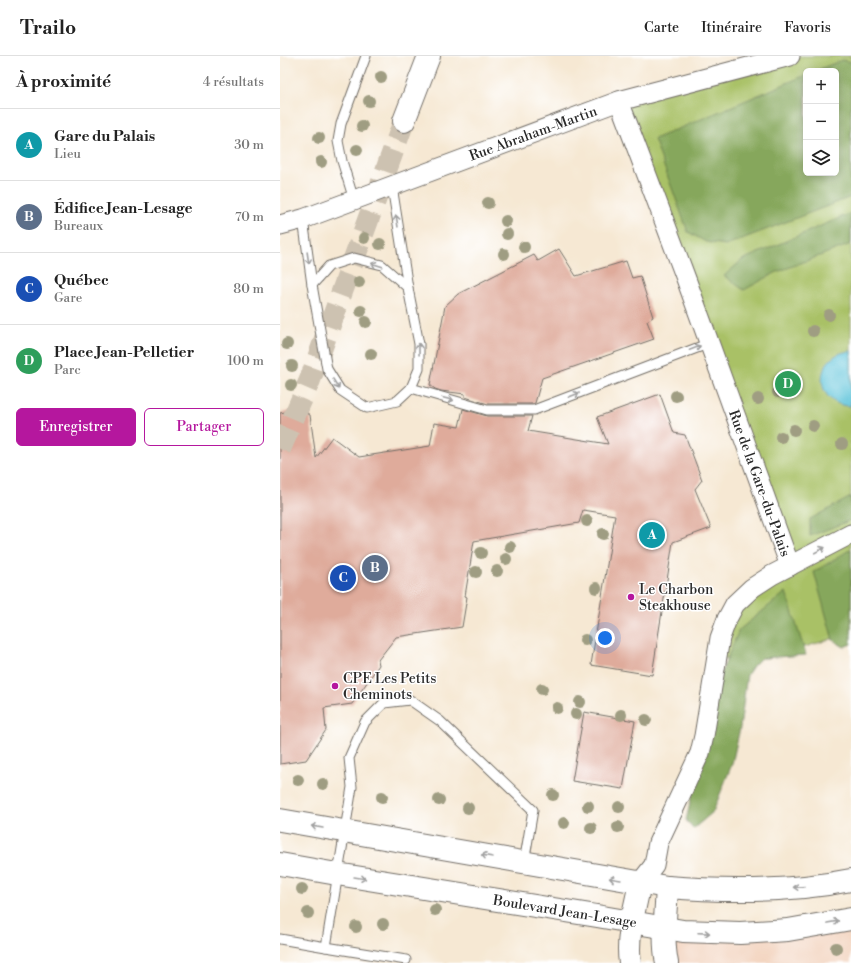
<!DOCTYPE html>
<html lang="fr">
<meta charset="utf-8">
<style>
:root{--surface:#fff;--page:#f6f6f6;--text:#222;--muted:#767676;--line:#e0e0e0;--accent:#b5179e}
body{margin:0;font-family:"Libre Bodoni",serif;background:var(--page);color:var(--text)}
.controls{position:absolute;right:12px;top:12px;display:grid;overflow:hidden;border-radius:6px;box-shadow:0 2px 10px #0003}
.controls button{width:36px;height:36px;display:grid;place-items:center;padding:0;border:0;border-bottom:1px solid var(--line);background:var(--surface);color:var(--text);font:20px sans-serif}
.you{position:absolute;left:325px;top:582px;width:14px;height:14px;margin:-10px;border:3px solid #fff;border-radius:50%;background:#1a73e8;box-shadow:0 0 0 6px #1a73e833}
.badge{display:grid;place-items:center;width:26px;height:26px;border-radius:50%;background:var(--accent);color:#fff;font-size:13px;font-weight:700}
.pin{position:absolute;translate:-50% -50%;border:2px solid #fff;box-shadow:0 1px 4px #0006}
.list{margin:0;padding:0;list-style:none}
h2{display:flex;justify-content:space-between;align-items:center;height:52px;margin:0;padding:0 16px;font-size:17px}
h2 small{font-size:13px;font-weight:400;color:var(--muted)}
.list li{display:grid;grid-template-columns:26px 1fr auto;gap:12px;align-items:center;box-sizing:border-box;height:72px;padding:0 16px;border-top:1px solid var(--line)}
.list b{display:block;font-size:15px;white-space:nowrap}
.list p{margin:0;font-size:13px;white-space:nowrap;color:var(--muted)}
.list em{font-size:13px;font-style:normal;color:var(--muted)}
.actions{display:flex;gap:8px;padding:12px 16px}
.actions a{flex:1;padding:9px 0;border:1px solid var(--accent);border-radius:6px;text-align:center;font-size:14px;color:var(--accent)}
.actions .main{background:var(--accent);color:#fff}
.icon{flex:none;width:22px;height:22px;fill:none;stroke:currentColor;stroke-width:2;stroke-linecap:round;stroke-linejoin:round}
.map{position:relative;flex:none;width:571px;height:907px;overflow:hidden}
header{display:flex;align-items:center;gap:24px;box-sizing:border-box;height:56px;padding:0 20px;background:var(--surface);border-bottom:1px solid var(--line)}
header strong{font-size:19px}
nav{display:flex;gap:22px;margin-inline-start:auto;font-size:14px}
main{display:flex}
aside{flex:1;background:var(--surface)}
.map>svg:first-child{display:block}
.built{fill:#f3d4bf}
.green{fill:#a9c166;stroke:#6a7648;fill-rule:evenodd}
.forest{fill:#86a75b;stroke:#586943}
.water{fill:#5cc3d9;stroke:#447782}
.building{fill:#dfab9b}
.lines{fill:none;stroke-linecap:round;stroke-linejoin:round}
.secondary-tunnel{stroke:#cdc2b1;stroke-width:22;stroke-dasharray:22 11;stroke-linecap:butt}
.lane-casing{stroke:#726d66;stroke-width:11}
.street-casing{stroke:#726d66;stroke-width:21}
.secondary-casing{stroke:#726d66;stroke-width:24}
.lane{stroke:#fff;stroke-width:9}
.street{stroke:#fff;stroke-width:19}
.secondary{stroke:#fff;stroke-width:22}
.tree{fill:#9f9d82}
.oneway{stroke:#a0a0a0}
.poi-dot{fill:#b5179e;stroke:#fff;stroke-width:1.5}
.labels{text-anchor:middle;stroke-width:3;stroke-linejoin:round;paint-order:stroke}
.street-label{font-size:14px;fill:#2b2b2b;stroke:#fff}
.poi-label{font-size:14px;fill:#2b2b2b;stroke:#fff;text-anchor:start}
</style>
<header>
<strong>Trailo</strong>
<nav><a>Carte</a><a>Itinéraire</a><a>Favoris</a></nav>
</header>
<main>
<aside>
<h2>À proximité<small>4 résultats</small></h2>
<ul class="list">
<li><span class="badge" style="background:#0f9aa8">A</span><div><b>Gare du Palais</b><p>Lieu</p></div><em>30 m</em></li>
<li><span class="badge" style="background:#5c6f8a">B</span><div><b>Édifice Jean-Lesage</b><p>Bureaux</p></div><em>70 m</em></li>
<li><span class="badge" style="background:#1a4fb4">C</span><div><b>Québec</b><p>Gare</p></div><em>80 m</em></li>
<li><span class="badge" style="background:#2e9e5b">D</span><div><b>Place Jean-Pelletier</b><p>Parc</p></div><em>100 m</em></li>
</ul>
<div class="actions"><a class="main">Enregistrer</a><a>Partager</a></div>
</aside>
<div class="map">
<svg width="571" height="907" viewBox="0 0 571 907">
<rect width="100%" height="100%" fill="#fff"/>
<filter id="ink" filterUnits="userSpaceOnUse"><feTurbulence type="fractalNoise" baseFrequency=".025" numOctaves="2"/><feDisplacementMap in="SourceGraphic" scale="8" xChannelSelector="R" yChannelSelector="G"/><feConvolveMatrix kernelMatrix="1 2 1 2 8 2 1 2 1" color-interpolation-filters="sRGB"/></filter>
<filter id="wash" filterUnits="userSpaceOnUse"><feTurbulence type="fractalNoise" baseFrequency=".012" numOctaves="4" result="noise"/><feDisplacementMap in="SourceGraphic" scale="16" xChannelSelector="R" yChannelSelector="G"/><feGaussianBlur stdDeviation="0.9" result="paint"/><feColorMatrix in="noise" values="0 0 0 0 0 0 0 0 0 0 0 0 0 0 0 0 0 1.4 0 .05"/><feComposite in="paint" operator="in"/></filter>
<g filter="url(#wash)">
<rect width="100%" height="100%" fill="#f6e8d3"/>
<polygon class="built" points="571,863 571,907 387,907 385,873"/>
<path class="green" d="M510,0H571V577L488,602L437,603L447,563L510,510L339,45ZM526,15H556V117H526Z"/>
<g class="forest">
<polygon points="562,4 571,6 571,141 446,189 426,186 408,176 374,83 526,19 526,117 556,117 556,15 535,15"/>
<polygon points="571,157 571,188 497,216 464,234 444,220 462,204"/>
<polygon points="571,441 571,464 530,480 530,463"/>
<polygon points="571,493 571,588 564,591 553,584 534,516"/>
<polygon points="506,536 526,599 481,602 473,610 467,619 460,672 452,708 433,756 413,773 406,764 441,617 459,574"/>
</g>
<path class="water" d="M571,295V350C533,350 532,298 571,295Z"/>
<g id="blocks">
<g class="building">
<polygon points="279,193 296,220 346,205 352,222 360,220 373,261 367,265 374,283 262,322 255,347 253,348 208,348 185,341 185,338 161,335 155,333 150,329 165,250 178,238 254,199 258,205"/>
<polygon points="380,338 394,377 405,379 422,424 415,433 431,472 393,486 372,619 311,609 335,459 303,454 299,467 194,485 185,540 187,541 182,571 116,581 98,604 99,609 72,648 44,652 46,674 26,704 0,708 0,357 21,353 30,359 36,402 52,381 79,401 150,390 154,367 179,371 183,353 207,360 252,360 248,375 328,388 317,361"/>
<polygon points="304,656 355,665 343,733 292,725"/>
</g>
</g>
</g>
<g filter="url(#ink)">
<use href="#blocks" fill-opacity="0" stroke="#726d66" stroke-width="1"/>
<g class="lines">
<polyline class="secondary-tunnel" points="0,393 30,324 124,65"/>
<defs>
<g id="lane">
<polyline points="74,144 62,105 58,85 61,68 86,0"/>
<polyline points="23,163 32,229 47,313 60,334 87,352 117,345 131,332 139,313 139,288 128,232 112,130"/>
<polyline points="32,229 49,210 74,202 102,209 128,232"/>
<polyline points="131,332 207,354 254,354 430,287"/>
<polyline points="0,883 46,891 72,731 69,702 85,666 104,647 130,644 160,665 253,754 244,807"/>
<polyline points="46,891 126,904"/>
</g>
<g id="street">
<polyline points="339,45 405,220 510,510"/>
<polyline points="0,169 23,163 339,45 510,0"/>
<polyline points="360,827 374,809 378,787 420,697 424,680 440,582 447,563 455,548 472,532 492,519 571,478"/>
</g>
<g id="secondary">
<polyline points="124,65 149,0"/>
<path d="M0,764L387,831C448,836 511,836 571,824"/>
<polyline points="0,808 57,818 317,860 403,875 460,877 508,874 571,863"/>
<path d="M350,907C346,881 355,852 360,827"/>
<path d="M387,907C382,883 386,856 387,831"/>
</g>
</defs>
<use href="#lane" class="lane-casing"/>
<use href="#street" class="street-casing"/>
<use href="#secondary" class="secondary-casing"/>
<use href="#lane" class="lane"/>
<use href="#street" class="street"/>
<use href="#secondary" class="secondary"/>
</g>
<g class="tree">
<circle cx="101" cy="21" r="6"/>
<circle cx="89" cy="45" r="6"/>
<circle cx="82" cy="70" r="6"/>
<circle cx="39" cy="82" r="6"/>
<circle cx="77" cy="94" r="6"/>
<circle cx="41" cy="106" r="6"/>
<circle cx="208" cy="147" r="6"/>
<circle cx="226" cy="165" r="6"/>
<circle cx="227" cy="178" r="6"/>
<circle cx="84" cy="182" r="6"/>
<circle cx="100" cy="188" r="6"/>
<circle cx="244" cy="191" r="6"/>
<circle cx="224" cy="198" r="6"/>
<circle cx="79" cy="226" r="6"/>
<circle cx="81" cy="255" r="6"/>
<circle cx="549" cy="259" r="6"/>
<circle cx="86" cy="266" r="6"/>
<circle cx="533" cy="275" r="6"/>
<circle cx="7" cy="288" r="6"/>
<circle cx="91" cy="298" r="6"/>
<circle cx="12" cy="310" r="6"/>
<circle cx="511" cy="323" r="6"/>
<circle cx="11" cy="329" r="6"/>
<circle cx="498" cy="336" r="6"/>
<circle cx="396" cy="340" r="6"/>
<circle cx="478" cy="343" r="6"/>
<circle cx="533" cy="370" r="6"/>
<circle cx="514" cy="374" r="6"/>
<circle cx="501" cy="381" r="6"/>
<circle cx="562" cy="388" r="6"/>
<circle cx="307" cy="465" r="6"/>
<circle cx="323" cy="478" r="6"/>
<circle cx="230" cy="491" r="6"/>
<circle cx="201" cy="497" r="6"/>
<circle cx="226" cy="503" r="6"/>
<circle cx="217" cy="515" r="6"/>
<circle cx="196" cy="516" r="6"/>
<circle cx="316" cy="532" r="6"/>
<circle cx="305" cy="584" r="6"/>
<circle cx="262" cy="633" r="6"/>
<circle cx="300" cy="646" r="6"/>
<circle cx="277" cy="652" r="6"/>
<circle cx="296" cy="658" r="6"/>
<circle cx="341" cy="659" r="6"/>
<circle cx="366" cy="664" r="6"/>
<circle cx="18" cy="724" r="6"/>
<circle cx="43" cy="728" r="6"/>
<circle cx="273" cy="739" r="6"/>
<circle cx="102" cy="741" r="6"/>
<circle cx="159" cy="744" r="6"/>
<circle cx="308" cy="750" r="6"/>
<circle cx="339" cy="751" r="6"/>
<circle cx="188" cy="752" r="6"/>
<circle cx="284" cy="767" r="6"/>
<circle cx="338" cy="771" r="6"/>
<circle cx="311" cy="772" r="6"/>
<circle cx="22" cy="833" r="6"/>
<circle cx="155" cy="854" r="6"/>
<circle cx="28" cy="857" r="6"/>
<circle cx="103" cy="868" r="6"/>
<circle cx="76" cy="871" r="6"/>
<circle cx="556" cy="892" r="6"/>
</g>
<defs><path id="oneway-shaft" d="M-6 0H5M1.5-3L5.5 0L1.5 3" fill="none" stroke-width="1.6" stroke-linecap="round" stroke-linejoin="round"/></defs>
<g class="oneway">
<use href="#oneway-shaft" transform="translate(117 165) rotate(-99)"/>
<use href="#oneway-shaft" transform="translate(28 202) rotate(82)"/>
<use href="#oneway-shaft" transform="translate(97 209) rotate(-162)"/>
<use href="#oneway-shaft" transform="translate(415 292) rotate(-21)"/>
<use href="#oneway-shaft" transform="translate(139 293) rotate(-91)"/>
<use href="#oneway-shaft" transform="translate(56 328) rotate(59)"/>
<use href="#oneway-shaft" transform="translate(294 339) rotate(-21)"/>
<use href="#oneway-shaft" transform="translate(168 343) rotate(15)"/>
<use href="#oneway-shaft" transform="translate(540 494) rotate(-28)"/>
<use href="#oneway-shaft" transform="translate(37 771) rotate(-170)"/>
<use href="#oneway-shaft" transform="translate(207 800) rotate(-170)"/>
<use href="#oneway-shaft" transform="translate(80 822) rotate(9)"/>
<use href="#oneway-shaft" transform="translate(335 823) rotate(-171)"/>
<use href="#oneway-shaft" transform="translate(519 831) rotate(176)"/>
<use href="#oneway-shaft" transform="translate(553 866) rotate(-10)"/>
<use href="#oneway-shaft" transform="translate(424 877) rotate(2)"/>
</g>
</g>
<g class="poi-dot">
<circle cx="351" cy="541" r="4"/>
<circle cx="55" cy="630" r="4"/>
</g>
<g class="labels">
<g class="street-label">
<text transform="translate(253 77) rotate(-20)" y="5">Rue Abraham-Martin</text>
<text transform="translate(480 427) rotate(70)" y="5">Rue de la Gare-du-Palais</text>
<text transform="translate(285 855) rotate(9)" y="5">Boulevard Jean-Lesage</text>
</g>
<g class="poi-label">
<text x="359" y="538">Le Charbon<tspan x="359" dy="16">Steakhouse</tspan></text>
<text x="63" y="627">CPE Les Petits<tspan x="63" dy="16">Cheminots</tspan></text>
</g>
</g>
</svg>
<div class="controls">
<button>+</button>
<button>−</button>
<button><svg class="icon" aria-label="layers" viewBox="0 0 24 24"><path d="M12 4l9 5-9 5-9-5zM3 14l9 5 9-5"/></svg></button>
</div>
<div class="you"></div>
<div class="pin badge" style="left:372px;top:479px;background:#0f9aa8">A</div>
<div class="pin badge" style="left:95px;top:512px;background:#5c6f8a">B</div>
<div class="pin badge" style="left:63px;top:522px;background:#1a4fb4">C</div>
<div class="pin badge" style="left:508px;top:328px;background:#2e9e5b">D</div>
</div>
</main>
